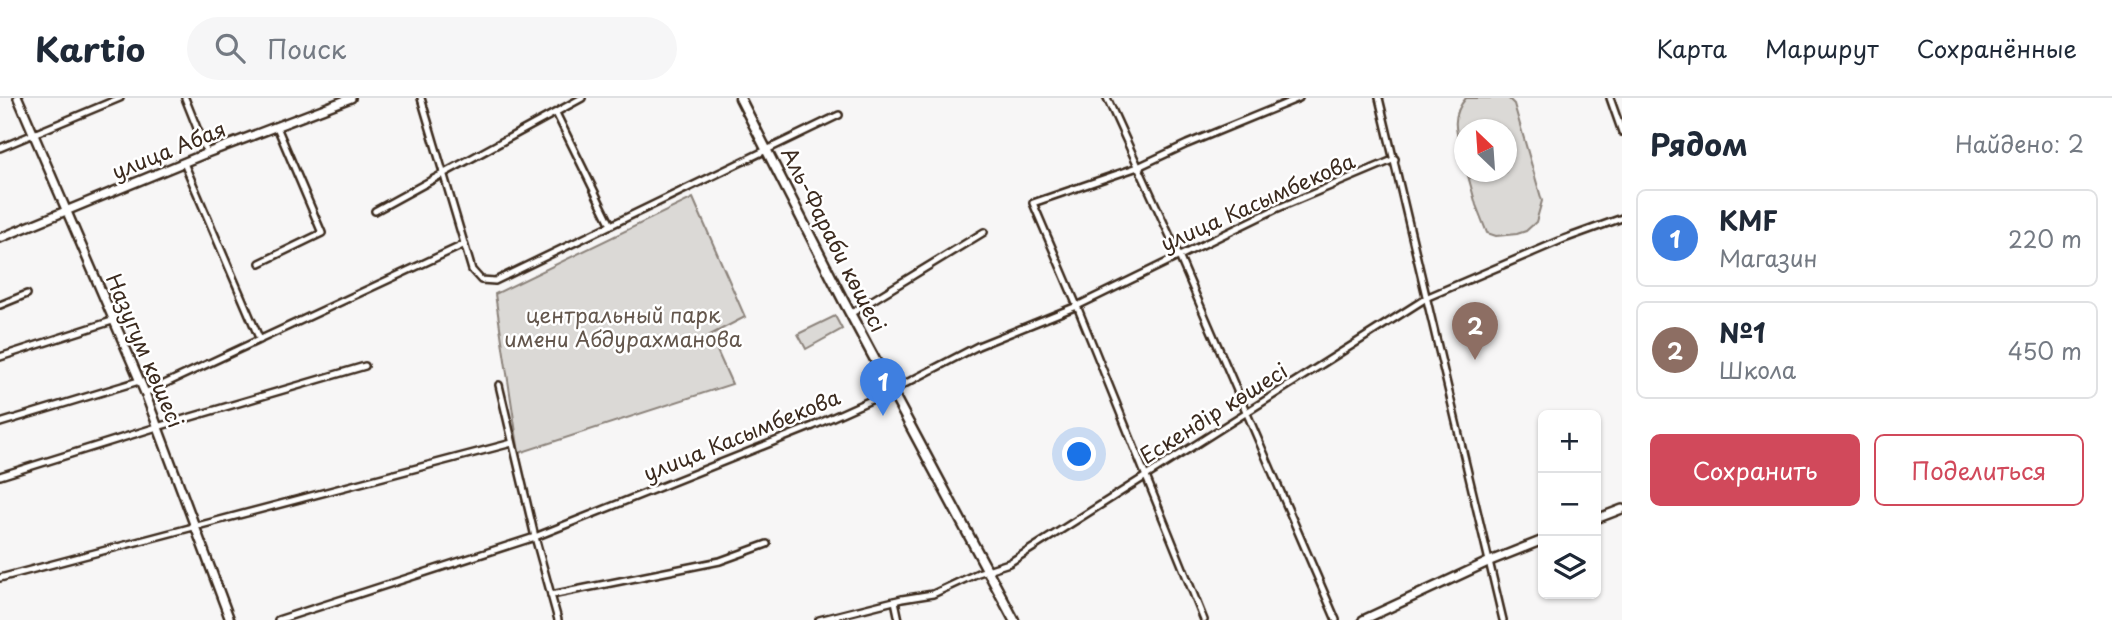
<!DOCTYPE html>
<html lang="ru">
<meta charset="utf-8">
<style>
:root{--surface:#fff;--page:#f6f6f7;--text:#1f2937;--muted:#747a83;--line:#e0e1e3;--accent:#d1495b}
body{margin:0;font-family:"Playpen Sans",sans-serif;background:var(--page);color:var(--text)}
.controls{position:absolute;right:21px;bottom:21px;display:grid;overflow:hidden;border-radius:10px;box-shadow:0 2px 5px #0004}
.controls button{width:63px;height:63px;display:grid;place-items:center;padding:0;border:0;border-bottom:2px solid var(--line);background:var(--surface);color:var(--text);font:35px sans-serif}
.compass{position:absolute;left:1454px;top:21px;width:63px;height:63px;border-radius:50%;background:var(--surface);box-shadow:0 2px 5px #0004;rotate:335deg}
.you{position:absolute;left:1080px;top:357px;width:24px;height:24px;margin:-18px;border:5px solid #fff;border-radius:50%;background:#1a73e8;box-shadow:0 0 0 10px #1a73e833}
.badge{display:grid;place-items:center;width:46px;height:46px;border-radius:50%;background:var(--accent);color:#fff;font-size:23px;font-weight:700}
.pin{position:absolute;translate:-50% -58px;filter:drop-shadow(0 2px 4px #0008)}
.pin::after{content:'';position:absolute;top:37px;width:24px;height:21px;background:inherit;clip-path:polygon(0 0,100% 0,50% 100%)}
.list{margin:0;padding:0;list-style:none}
h2{display:flex;justify-content:space-between;align-items:center;height:91px;margin:0;padding:0 28px;font-size:30px}
h2 small{font-size:23px;font-weight:400;color:var(--muted)}
.list li{display:grid;grid-template-columns:46px 1fr auto;gap:21px;align-items:center;box-sizing:border-box;height:98px;margin:0 14px 14px;padding:0 14px;border:2px solid var(--line);border-radius:10px}
.list b{display:block;font-size:26px;white-space:nowrap}
.list p{margin:0;font-size:23px;white-space:nowrap;color:var(--muted)}
.list em{font-size:23px;font-style:normal;color:var(--muted)}
.actions{display:flex;gap:14px;padding:21px 28px}
.actions a{flex:1;padding:16px 0;border:2px solid var(--accent);border-radius:10px;text-align:center;font-size:24px;color:var(--accent)}
.actions .main{background:var(--accent);color:#fff}
.icon{flex:none;width:38px;height:38px;fill:none;stroke:currentColor;stroke-width:2;stroke-linecap:round;stroke-linejoin:round}
.map{position:relative;flex:none;width:1622px;height:522px;overflow:hidden}
header{display:flex;align-items:center;gap:42px;box-sizing:border-box;height:98px;padding:0 35px;background:var(--surface);border-bottom:2px solid var(--line)}
header strong{font-size:33px}
nav{display:flex;gap:38px;margin-inline-start:auto;font-size:24px}
.search{width:490px;height:63px;background:var(--page);display:flex;align-items:center;gap:18px;box-sizing:border-box;padding:0 24px;border-radius:38px;color:var(--muted);font-size:26px}
main{display:flex}
aside{flex:1;background:var(--surface)}
.map>svg:first-child{display:block}
.green{fill:#dbd9d6;stroke:#8b827a;stroke-width:2}
.lines{fill:none;stroke-linecap:round;stroke-linejoin:round}
.minor-casing{stroke:#3b2a1e;stroke-width:10}
.tertiary-casing{stroke:#3b2a1e;stroke-width:12}
.secondary-casing{stroke:#3b2a1e;stroke-width:13}
.minor{stroke:#fff;stroke-width:5}
.tertiary{stroke:#fff;stroke-width:7}
.secondary{stroke:#fff;stroke-width:8}
.labels{text-anchor:middle;stroke-width:5;stroke-linejoin:round;paint-order:stroke}
.street-label{font-size:21px;fill:#3b2a1e;stroke:#fff}
.park-label{font-size:21px;fill:#63564c;stroke:#fff}
</style>
<header>
<strong>Kartio</strong>
<div class="search"><svg class="icon" aria-label="search" viewBox="0 0 24 24"><circle cx="10" cy="10" r="6"/><path d="M15 15l6 6"/></svg>Поиск</div>
<nav><a>Карта</a><a>Маршрут</a><a>Сохранённые</a></nav>
</header>
<main>
<div class="map">
<svg width="1622" height="522" viewBox="0 0 1622 522">
<rect width="100%" height="100%" fill="#f7f6f6"/>
<filter id="ink" filterUnits="userSpaceOnUse"><feTurbulence type="fractalNoise" baseFrequency=".0143" numOctaves="2"/><feDisplacementMap in="SourceGraphic" scale="14" xChannelSelector="R" yChannelSelector="G"/><feConvolveMatrix kernelMatrix="1 2 1 2 8 2 1 2 1" color-interpolation-filters="sRGB"/></filter>
<g filter="url(#ink)">
<g class="green">
<path d="M1466,0H1508L1514,6L1542,103L1536,124L1526,133L1517,136L1496,138L1487,135L1476,107L1467,74H1506V32H1464V63C1458,38 1448,21 1466,0Z"/>
<polygon points="693,100 745,219 710,237 732,286 519,355 495,196"/>
<polygon points="835,218 842,231 806,251 798,236"/>
</g>
<g class="lines">
<defs>
<g id="minor">
<polyline points="185,0 207,55"/>
<polyline points="421,0 472,172 481,182 495,183 839,17"/>
<polyline points="1107,0 1179,158 1336,522"/>
<polyline points="1379,0 1503,522"/>
<polyline points="1610,0 1622,34"/>
<polyline points="556,15 611,127"/>
<polyline points="0,50 120,0"/>
<polyline points="184,65 260,242"/>
<polyline points="375,113 582,0"/>
<polyline points="260,165 322,135 277,29"/>
<polyline points="0,207 27,196"/>
<polyline points="850,216 984,134"/>
<polyline points="0,259 112,223"/>
<polyline points="499,287 535,439 558,522"/>
<polyline points="145,295 463,147"/>
<polyline points="0,325 139,283"/>
<polyline points="0,378 157,329 365,268"/>
<polyline points="0,480 512,345"/>
<polyline points="551,497 720,463 767,446"/>
<polyline points="895,503 899,522"/>
<polyline points="278,522 535,439 813,328 891,293 978,248 1077,208 1276,111 1395,61"/>
<polyline points="819,522 902,501 933,496 978,475 1009,465 1428,199 1564,141 1622,120"/>
<polyline points="1204,522 1077,208 1033,105 1138,69 1187,46 1299,0"/>
</g>
<g id="tertiary">
<polyline points="18,0 145,295 230,522"/>
<polyline points="0,140 207,55 351,0"/>
<polyline points="1596,421 1622,411"/>
<polyline points="1363,522 1490,463 1543,442"/>
</g>
<polyline id="secondary" points="740,0 843,202 1014,522"/>
</defs>
<use href="#minor" class="minor-casing"/>
<use href="#tertiary" class="tertiary-casing"/>
<use href="#secondary" class="secondary-casing"/>
<use href="#minor" class="minor"/>
<use href="#tertiary" class="tertiary"/>
<use href="#secondary" class="secondary"/>
</g>
</g>
<g class="labels">
<g class="street-label">
<text transform="translate(169 53) rotate(-22)" y="7">улица Абая</text>
<text transform="translate(1258 105) rotate(-24)" y="7">улица Касымбекова</text>
<text transform="translate(833 142) rotate(63)" y="7">Аль-Фараби көшесі</text>
<text transform="translate(144 253) rotate(67)" y="7">Назугум көшесі</text>
<text transform="translate(1214 316) rotate(-32)" y="7">Ескендір көшесі</text>
<text transform="translate(742 338) rotate(-22)" y="7">улица Касымбекова</text>
</g>
<g class="park-label">
<text x="623" y="225">центральный парк<tspan x="623" dy="24">имени Абдурахманова</tspan></text>
</g>
</g>
</svg>
<div class="controls">
<button>+</button>
<button>−</button>
<button><svg class="icon" aria-label="layers" viewBox="0 0 24 24"><path d="M12 4l9 5-9 5-9-5zM3 14l9 5 9-5"/></svg></button>
</div>
<svg class="compass" viewBox="-18 -18 36 36"><path d="M0-13l5 13h-10z" fill="#e53935"/><path d="M0 13l5-13h-10z" fill="#747a83"/></svg>
<div class="you"></div>
<div class="pin badge" style="left:883px;top:318px;background:#3f7fe0">1</div>
<div class="pin badge" style="left:1475px;top:262px;background:#8d6e63">2</div>
</div>
<aside>
<h2>Рядом<small>Найдено: 2</small></h2>
<ul class="list">
<li><span class="badge" style="background:#3f7fe0">1</span><div><b>KMF</b><p>Магазин</p></div><em>220 m</em></li>
<li><span class="badge" style="background:#8d6e63">2</span><div><b>№1</b><p>Школа</p></div><em>450 m</em></li>
</ul>
<div class="actions"><a class="main">Сохранить</a><a>Поделиться</a></div>
</aside>
</main>
